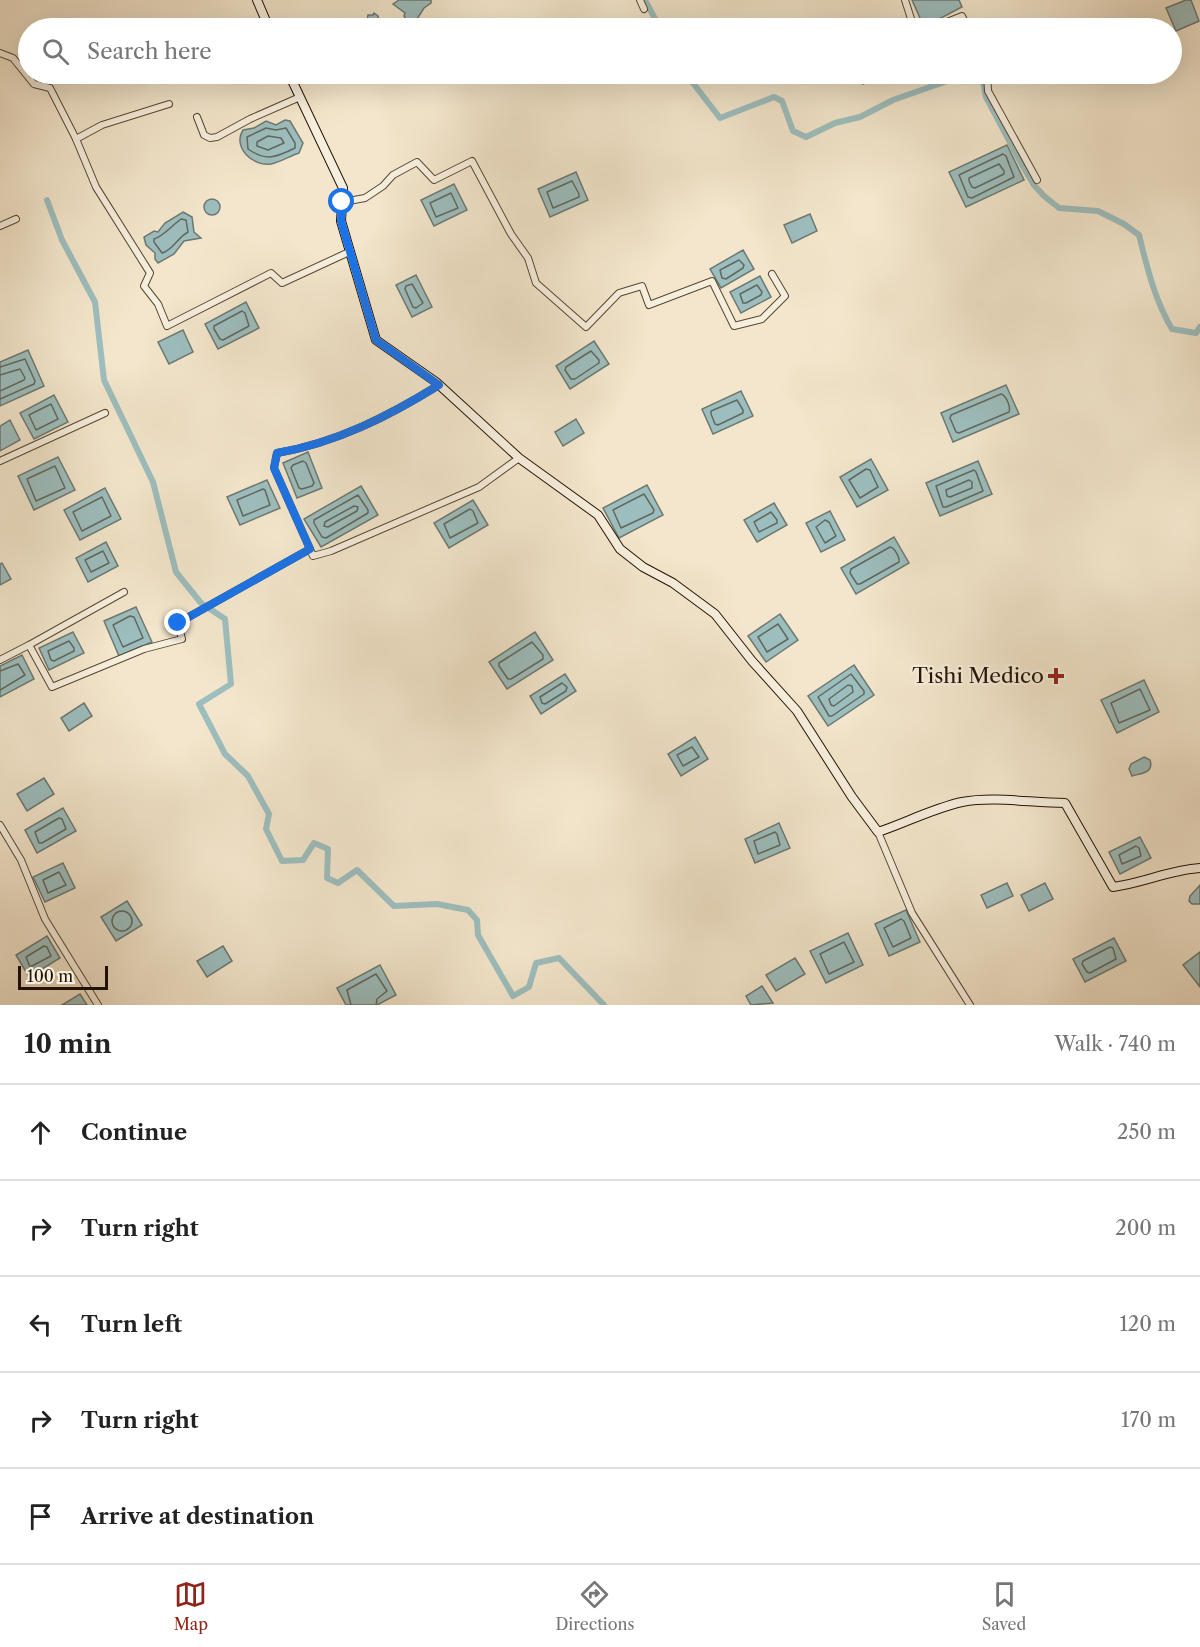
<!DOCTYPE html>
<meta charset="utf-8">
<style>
:root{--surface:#fff;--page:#f2f2f2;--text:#222;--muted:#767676;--line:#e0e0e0;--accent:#8f2418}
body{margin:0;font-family:"Libre Caslon Text",serif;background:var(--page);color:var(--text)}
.scale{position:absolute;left:18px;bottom:15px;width:90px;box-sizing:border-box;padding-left:6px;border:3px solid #231200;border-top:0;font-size:16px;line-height:21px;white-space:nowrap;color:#231200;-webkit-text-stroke:4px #f7efde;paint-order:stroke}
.stop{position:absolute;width:18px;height:18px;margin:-14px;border:4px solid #1a73e8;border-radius:50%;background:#fff}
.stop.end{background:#1a73e8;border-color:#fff;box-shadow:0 2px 6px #0008}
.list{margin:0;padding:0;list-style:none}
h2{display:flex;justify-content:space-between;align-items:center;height:78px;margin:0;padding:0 24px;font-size:26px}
h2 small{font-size:20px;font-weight:400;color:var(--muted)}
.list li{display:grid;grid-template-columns:39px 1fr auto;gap:18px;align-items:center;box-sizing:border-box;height:96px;padding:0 24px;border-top:2px solid var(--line)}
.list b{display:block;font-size:22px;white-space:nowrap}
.list em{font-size:20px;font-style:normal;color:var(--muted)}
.icon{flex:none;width:33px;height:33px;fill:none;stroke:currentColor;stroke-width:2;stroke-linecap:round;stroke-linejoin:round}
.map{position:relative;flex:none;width:1200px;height:1005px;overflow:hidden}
.search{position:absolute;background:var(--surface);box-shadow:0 6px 24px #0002;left:18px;right:18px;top:18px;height:66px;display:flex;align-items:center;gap:15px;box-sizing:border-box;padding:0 21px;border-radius:33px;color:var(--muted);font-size:22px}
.sheet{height:558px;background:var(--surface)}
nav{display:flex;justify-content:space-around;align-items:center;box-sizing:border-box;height:84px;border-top:2px solid var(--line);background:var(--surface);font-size:16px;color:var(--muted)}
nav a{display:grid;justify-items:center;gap:3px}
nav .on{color:var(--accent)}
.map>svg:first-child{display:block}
.water{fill:#9dbebe;stroke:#6c7972;stroke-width:1.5}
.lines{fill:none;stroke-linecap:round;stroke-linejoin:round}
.shore{stroke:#60685f;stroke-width:1.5}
.canal{stroke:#9dbebe;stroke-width:6}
.street-casing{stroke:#574733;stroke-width:8}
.secondary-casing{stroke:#231200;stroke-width:10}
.street{stroke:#f7efde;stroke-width:6}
.secondary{stroke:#f7efde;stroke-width:8}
.route{stroke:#1a73e8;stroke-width:8}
.poi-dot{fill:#8f2418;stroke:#f7efde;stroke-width:2}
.labels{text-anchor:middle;stroke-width:4.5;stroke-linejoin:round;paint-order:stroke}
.poi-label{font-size:21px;fill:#231200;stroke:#f7efde;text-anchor:end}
</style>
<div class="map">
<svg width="1200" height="1005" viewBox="0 0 1200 1005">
<rect width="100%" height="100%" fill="#f3e6cc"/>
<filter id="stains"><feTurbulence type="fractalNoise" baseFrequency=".00333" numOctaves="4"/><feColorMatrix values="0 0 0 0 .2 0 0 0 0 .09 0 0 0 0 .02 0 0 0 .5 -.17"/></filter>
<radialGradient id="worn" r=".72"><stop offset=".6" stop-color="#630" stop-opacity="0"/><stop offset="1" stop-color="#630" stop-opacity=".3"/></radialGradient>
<g class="water">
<polygon points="399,0 431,0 431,3 424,8 417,19 407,21 404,16 405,13 393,4"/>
<polygon points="912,0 959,0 962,7 924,27"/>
<polygon points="1186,0 1191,0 1199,21 1176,31 1166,8"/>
<polygon points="374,13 378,16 379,26 384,28 355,28 360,26 362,21 367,21 368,15 373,15"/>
<polygon points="859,74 887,74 863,84"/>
<path d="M285,120L290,121L303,143L299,153C290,156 280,162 271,164C253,167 232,147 243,130L254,128L266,121L276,125Z"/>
<polygon points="1007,145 1024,180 966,207 949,172"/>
<polygon points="576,172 588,200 550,217 538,189"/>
<polygon points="454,184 467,210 434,226 421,200"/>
<circle cx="212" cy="207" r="8"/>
<polygon points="183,212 192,217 194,232 201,238 184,241 174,254 158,263 155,259 155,253 146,245 144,237 154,231 158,232 165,223"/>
<polygon points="810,214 817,231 792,243 784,225"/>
<polygon points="743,250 754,269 721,288 710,269"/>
<polygon points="416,275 432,307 412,317 396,285"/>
<polygon points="760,276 771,297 741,313 730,292"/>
<polygon points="246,302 259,328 218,349 205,324"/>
<polygon points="183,330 193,352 169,364 158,342"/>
<polygon points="594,341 609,364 570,389 556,366"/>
<polygon points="28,350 44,386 0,406 0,362"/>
<polygon points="1006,385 1019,414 953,442 941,413"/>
<polygon points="741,391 753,416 713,434 702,409"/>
<polygon points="54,395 68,422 34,439 20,413"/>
<polygon points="576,419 584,433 563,446 555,432"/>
<polygon points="10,420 20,440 0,451 0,426"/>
<polygon points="308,452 322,488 297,498 283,463"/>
<polygon points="58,457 75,490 34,510 18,476"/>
<polygon points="871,459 888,490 857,507 840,477"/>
<polygon points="978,461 992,494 940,516 926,483"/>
<polygon points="267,480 280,508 240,525 227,497"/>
<polygon points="647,485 663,515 619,538 603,508"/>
<polygon points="361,486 378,515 321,547 304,519"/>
<polygon points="105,488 121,519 80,540 64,510"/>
<polygon points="473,500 488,525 449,548 434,523"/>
<polygon points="774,503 787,525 757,542 744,520"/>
<polygon points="830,511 845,540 821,552 806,523"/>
<polygon points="894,537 909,563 856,594 841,568"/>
<polygon points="106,542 118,566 88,582 76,558"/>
<polygon points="2,563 11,579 0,585 0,564"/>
<polygon points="136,607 152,642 119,656 104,621"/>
<polygon points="780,614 798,640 766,662 748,636"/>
<polygon points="73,632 84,653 49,670 39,648"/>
<polygon points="535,632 553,660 507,689 489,662"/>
<polygon points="22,655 34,679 0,697 0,666"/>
<polygon points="854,665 874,695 828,726 808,696"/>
<polygon points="565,674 576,691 541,714 530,696"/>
<polygon points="1144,680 1159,712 1117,733 1101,700"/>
<polygon points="84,703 92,716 69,731 61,718"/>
<polygon points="695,737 708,759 681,776 668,754"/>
<path d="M1144,757L1150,760C1154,773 1142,773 1132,776L1129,769L1131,764Z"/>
<polygon points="44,778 54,794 27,811 17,794"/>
<polygon points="63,808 76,831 37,853 25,830"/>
<polygon points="779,823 790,848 755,863 745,839"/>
<polygon points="1140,837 1151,858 1120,874 1109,852"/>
<polygon points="63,863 75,888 45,902 33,877"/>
<polygon points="1007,883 1013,896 987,908 981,895"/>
<polygon points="1045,883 1053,899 1029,911 1021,895"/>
<polygon points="1200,885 1200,904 1192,904 1189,901 1190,896"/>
<polygon points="127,901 142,925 116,941 101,917"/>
<polygon points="906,910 920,942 889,956 875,924"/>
<polygon points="848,933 863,965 826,983 810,951"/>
<polygon points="47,936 60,958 29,977 16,955"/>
<polygon points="1114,938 1126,961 1085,982 1073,959"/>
<polygon points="223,946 232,961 207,977 197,961"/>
<polygon points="1200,952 1200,987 1183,965"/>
<polygon points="795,958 805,974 776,991 766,975"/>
<polygon points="380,965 396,995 377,1005 346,1005 337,988"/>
<polygon points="762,986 773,1003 751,1005 746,996"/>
<polygon points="80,994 87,1005 62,1005"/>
</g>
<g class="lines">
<g class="shore">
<path d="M266,128L276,130L286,128L295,143V148C277,157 266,162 248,149L247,137Z"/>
<polygon points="268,136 281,138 284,143 268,150 257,146 257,142"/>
<polygon points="1003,154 1006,156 1014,177 972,198 968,197 959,175"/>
<polygon points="999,164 1004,171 1004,174 975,188 972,187 969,181 969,178"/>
<polygon points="572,181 579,194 579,197 553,208 547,192"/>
<polygon points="451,193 458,208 436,217 430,203"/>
<path d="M181,219L186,220L188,232C177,238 173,250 162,253L154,242V239C164,236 171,226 181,219Z"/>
<polygon points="739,260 744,265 743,268 726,279 722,278 720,270"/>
<polygon points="412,284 423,303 416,308 413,307 405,289 406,286"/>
<polygon points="757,285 762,292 761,295 746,303 743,303 740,294"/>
<polygon points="242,311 245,313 249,326 223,340 220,339 214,329 214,326"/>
<polygon points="591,351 599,360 599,363 575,379 571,379 565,370 566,367"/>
<polyline points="0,367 25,359 35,381 34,384 0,399"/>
<polyline points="0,375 20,369 25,378 24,380 0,391"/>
<path d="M1001,394C1006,395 1011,407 1009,412L959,433L956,432L950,418L951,415Z"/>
<polygon points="737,400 743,410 743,413 718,425 715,424 711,414 711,411"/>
<polygon points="51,404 58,419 36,430 29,415"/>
<polygon points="303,461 306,463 314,483 312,486 302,489 299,488 291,468 293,465"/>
<polygon points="55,466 65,488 36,501 27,479"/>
<polygon points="866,469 870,470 878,487 860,498 849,480"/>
<polygon points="974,470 976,472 983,491 946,507 943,507 936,486"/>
<polygon points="969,480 972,482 972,488 950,497 947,496 946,490"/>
<polygon points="263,489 265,490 270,505 243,516 237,500"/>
<polygon points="644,494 654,510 653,513 621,528 613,510"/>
<polygon points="358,495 368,510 368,513 326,538 322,537 314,523 314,520"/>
<polygon points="102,497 111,516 82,531 73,512"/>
<polygon points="354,506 358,507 357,511 328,527 324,526 325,522"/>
<polygon points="470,509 473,511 478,523 450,538 444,524"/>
<polygon points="771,512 777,520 777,523 759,532 754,522"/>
<polygon points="825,520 829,522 836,536 825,543 816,527"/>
<path d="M890,547C895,548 900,558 899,562L860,584H857L850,573L851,569Z"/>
<polygon points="103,551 109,563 91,572 85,560"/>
<polygon points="130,616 134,617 143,638 123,647 113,625"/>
<polygon points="778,624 788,639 767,652 758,637"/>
<polygon points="69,641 74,648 74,651 54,661 51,660 48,651"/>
<polygon points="532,642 543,655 543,659 511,679 508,679 499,666 499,663"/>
<polyline points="0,671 18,664 25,675 0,690"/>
<polygon points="851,674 864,691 864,694 832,716 829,716 818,697"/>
<polygon points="562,683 567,687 566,691 545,704 542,703 540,697"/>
<polygon points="848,685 852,686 853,692 834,706 831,705 829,699"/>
<polygon points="1140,689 1150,710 1119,723 1111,703"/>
<polygon points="692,747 699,757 683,766 677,755"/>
<polygon points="59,818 62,819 66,829 42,843 39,843 35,832"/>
<polygon points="775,832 777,834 780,845 758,854 754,841"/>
<polygon points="1136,846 1139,848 1141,856 1122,864 1119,855"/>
<polygon points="59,872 66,885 48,893 43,880"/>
<circle cx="122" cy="921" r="10"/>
<polygon points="901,919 904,921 911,938 893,947 884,928"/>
<polygon points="844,942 854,962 829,974 820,954"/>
<polygon points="44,946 47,947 51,956 30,967 26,957"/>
<polygon points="1110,947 1113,948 1116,959 1090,973 1087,972 1082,964 1083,961"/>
<polyline points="351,1005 347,990 376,974 387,991 377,999 376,1005"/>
</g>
<g class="canal">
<polyline points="645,0 660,28"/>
<polyline points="686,74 720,118 774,97 782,101 793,131 806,137 835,123 860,117 893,100 967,74"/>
<path d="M979,74L982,76L986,97L1022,165L1034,185L1044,196L1059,208L1098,211L1124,224L1139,235C1147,267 1155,301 1172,329L1196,333L1200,327"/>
<polyline points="47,200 62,240 95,302 104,380 153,482 176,572 201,603 225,619 231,684 199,704 225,754 248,776 269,814 266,829 282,861 303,860 314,843 328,849 327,878 338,883 357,870 394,906 437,904 468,910 477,920 478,935 513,996 529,987 536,963 559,958 604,1005"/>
</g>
<defs>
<g id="street">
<polyline points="640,0 644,9"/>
<polyline points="905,0 914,28"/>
<polyline points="932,28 962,16 968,28"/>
<polyline points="0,53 13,58 34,84 50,88 76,139 102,125 169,104"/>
<polyline points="987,74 988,91 1037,180"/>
<polyline points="197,117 204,135 210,138 217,137 250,119 300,97"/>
<polyline points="76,139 96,187 150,273 144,286 158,304 167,326 271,273 282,283 349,252"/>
<polyline points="343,202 365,198 383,186 393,175 417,162 434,180 472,161 511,234 528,258 536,283 586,327 619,293 642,286 649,305 712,281 734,326 762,319 785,296 772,274"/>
<polyline points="0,226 16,219"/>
<polyline points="0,461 105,413"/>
<path d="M310,549L274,468L277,453C336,443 389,416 439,385"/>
<polyline points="29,645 124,592"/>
<polyline points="0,660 29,645 52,687 144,649 182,639 178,623 310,549 313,556 331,551 479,487 519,458"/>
<polyline points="0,825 21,860 45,919 98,1005"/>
<polyline points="878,832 912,913 970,1005"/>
</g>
<g id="secondary">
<polyline points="257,0 269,28"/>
<path d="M289,74L343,188L341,221L376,340L436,382L519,458L598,515L620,549L643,567L673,583L715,614L752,661L797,711L852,797L878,832C905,823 934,808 962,802C995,796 1032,803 1065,803L1113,887C1144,883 1169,870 1200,868"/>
</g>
</defs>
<use href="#street" class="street-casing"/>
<use href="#secondary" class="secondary-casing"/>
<use href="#street" class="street"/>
<use href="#secondary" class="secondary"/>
</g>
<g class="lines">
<path class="route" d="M178,623L310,549L274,468L277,453C336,443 389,416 439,385L376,340L341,221L342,202"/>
</g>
<path class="poi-dot" d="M1053 667h6v6h6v6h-6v6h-6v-6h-6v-6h6z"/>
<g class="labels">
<g class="poi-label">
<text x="1044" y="683">Tishi Medico</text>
</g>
</g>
<rect width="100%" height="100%" filter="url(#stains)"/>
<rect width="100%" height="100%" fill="url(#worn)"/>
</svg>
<div class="scale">100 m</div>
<div class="stop" style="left:342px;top:202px"></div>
<div class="stop end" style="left:178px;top:623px"></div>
<div class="search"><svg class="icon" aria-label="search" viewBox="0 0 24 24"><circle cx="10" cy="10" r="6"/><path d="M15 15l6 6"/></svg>Search here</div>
</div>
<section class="sheet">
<h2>10 min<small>Walk · 740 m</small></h2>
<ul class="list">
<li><svg class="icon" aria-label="ahead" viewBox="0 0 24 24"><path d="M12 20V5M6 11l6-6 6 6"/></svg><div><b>Continue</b></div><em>250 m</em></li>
<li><svg class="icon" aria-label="right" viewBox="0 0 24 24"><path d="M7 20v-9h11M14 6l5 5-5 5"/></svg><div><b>Turn right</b></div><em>200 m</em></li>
<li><svg class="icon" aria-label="left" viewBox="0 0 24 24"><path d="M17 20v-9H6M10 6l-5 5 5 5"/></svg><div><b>Turn left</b></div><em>120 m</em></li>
<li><svg class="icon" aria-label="right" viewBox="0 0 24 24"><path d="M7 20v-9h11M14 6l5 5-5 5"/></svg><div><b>Turn right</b></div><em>170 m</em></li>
<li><svg class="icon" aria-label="arrive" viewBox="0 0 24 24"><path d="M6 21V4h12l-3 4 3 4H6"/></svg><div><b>Arrive at destination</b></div></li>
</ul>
</section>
<nav>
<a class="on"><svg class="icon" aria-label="map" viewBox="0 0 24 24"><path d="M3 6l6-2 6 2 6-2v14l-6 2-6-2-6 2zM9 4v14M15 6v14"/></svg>Map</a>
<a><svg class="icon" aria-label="directions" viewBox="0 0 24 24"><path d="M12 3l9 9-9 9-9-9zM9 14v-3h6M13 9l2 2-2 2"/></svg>Directions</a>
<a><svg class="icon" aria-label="saved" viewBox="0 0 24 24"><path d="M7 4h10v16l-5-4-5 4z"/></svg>Saved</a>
</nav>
